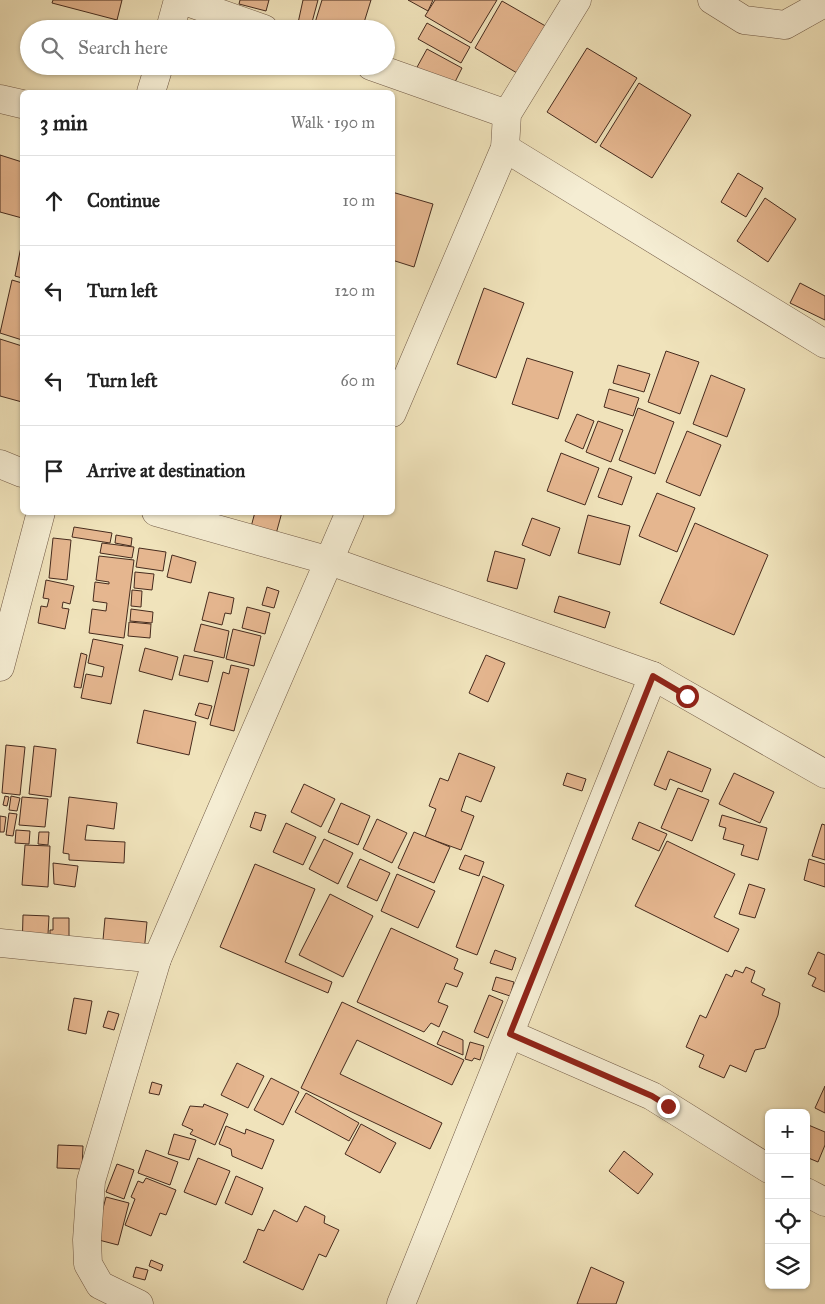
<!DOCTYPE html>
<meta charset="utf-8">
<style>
:root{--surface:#fff;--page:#f6f6f6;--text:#222;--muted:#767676;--line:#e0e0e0}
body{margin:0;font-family:"IM FELL Great Primer",serif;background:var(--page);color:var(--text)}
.controls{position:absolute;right:15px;bottom:15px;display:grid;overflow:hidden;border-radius:8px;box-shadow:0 1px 4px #0004}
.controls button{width:45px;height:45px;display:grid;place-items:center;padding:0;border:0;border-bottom:1px solid var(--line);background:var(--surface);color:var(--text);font:25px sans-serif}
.stop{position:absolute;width:15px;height:15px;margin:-11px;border:4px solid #8f2418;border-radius:50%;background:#fff}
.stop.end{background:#8f2418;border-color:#fff;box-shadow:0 1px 5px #0008}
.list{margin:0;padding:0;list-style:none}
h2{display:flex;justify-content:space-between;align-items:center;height:65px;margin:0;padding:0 20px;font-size:21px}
h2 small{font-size:16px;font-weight:400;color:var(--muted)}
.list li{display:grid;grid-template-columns:32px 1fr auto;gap:15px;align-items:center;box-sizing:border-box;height:90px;padding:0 20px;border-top:1px solid var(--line)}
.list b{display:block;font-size:19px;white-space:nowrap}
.list em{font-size:16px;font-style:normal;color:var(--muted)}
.icon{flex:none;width:28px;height:28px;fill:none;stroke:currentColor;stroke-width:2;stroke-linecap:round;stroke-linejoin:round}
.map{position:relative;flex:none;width:825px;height:1304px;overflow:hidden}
.search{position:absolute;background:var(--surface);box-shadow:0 1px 4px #0004;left:20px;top:20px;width:375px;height:55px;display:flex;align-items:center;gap:12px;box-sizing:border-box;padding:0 18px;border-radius:28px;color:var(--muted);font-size:19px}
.panel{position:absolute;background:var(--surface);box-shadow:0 1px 4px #0004;left:20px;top:90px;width:375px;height:425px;border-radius:8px}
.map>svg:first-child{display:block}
.building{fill:#e5b68f;stroke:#462b1e}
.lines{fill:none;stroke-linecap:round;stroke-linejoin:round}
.minor-casing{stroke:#705945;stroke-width:29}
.minor{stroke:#f5edd3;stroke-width:28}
.route{stroke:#8f2418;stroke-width:6}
</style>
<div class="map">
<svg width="825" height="1304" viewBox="0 0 825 1304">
<rect width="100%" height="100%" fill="#f0e3bb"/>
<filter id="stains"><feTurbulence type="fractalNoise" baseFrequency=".004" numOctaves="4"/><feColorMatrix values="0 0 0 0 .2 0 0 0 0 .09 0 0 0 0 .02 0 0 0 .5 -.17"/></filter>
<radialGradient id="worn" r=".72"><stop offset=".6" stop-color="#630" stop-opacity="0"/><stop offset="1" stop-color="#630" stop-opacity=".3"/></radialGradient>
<g class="building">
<polygon points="53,0 122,0 117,20 52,3"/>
<polygon points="240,0 269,0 266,11 239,4"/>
<polygon points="303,0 318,0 311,26 298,23"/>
<polygon points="322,0 371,0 362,29 322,29 314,26"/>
<polygon points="408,0 433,0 428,11"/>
<polygon points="435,0 497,0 471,43 425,16"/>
<polygon points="502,1 549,28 522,76 475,48"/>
<polygon points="427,23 470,47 461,63 418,39"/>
<polygon points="587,48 637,78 596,143 547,112"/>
<polygon points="427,49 462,68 452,88 416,69"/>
<polygon points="639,83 691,115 652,178 600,146"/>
<polygon points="0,155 22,162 22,218 0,212"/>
<polygon points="738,173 763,188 746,217 721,202"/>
<polygon points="392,192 433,204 414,267 392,260"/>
<polygon points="765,198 796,219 768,262 737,241"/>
<polygon points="22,242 22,278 15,276"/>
<polygon points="12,280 22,283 22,340 0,333"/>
<polygon points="800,283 825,296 825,320 790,303"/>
<polygon points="484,288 524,303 496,378 457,364"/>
<polygon points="0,339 22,346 22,402 0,396"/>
<polygon points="666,351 699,362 680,414 648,402"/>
<polygon points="527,358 573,372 558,419 512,404"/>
<polygon points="618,365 650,374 644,392 613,383"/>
<polygon points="711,375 745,389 727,437 693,424"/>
<polygon points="609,389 639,398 633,416 604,407"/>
<polygon points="638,408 674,422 655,474 619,460"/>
<polygon points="577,414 594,421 583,449 565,441"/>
<polygon points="598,421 623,430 611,462 586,452"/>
<polygon points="687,431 721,445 700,496 666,482"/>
<polygon points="561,453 599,468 585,505 547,491"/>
<polygon points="609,468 632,477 622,505 598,497"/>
<polygon points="657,493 695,508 677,552 639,536"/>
<polygon points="255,512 282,512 276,534 251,527"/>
<polygon points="588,515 630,526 620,565 578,553"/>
<polygon points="532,518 560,528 550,556 522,545"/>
<polygon points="695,523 768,555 734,635 660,603"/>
<polygon points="74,527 112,533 110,543 72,537"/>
<polygon points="116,535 132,538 131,546 115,543"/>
<polygon points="53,538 71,540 67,580 49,578"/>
<polygon points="102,543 134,547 132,558 100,553"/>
<polygon points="139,548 166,552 163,571 136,567"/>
<polygon points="495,551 525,559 517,589 487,581"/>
<polygon points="172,555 196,562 191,583 167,577"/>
<polygon points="99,556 134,560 124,638 89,633 92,609 106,611 107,603 93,601 95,582 109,584 109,582 96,580"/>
<polygon points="135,572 154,574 152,590 134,588"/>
<polygon points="46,580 74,586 70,604 63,602 62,608 69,609 65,629 38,623 41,606 47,607 49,599 43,598"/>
<polygon points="267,587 279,591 274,608 262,605"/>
<polygon points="132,590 142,591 141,607 131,606"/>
<polygon points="209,592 234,598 231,614 225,613 222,625 202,620"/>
<polygon points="559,596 610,612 605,628 554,612"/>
<polygon points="247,607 270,613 265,634 242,628"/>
<polygon points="131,609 153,612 152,623 130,621"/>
<polygon points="129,622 151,624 150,638 128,636"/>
<polygon points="201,624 229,631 224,658 194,651"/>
<polygon points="233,629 261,636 254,666 226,659"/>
<polygon points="93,639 123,645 111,704 81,698 86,674 102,677 104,667 88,663"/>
<polygon points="145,648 178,657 172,680 139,671"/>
<polygon points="81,653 87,655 81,688 74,687"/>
<polygon points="184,655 213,661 208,682 179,675"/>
<polygon points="486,655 505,663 488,702 469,693"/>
<polygon points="231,665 249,669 234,731 210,725 223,672 229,674"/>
<polygon points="199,703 212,706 208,719 195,715"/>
<polygon points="144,710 196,722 189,755 137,743"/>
<polygon points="6,745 25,747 20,795 2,793"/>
<polygon points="34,746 56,749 51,797 29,794"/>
<polygon points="668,751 711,769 702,792 670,779 666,790 654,785"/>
<polygon points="459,753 495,767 481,802 466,796 461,811 474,816 461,850 425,837 436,809 429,806 440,778 448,781"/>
<polygon points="567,773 586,779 582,791 563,785"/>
<polygon points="734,773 774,792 760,823 719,804"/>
<polygon points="304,784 335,799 321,827 291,812"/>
<polygon points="678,788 709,800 692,841 661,828"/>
<polygon points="5,796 9,797 7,806 3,805"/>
<polygon points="11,796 20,798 17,811 9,810"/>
<polygon points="22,797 48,799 45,827 19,825"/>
<polygon points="69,797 117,803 114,829 87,825 85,840 125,842 124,863 69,860 69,854 63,853"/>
<polygon points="341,803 370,816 358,845 328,832"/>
<polygon points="255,812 266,815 261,831 250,827"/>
<polygon points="9,813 17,814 13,836 6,835"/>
<polygon points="722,815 767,828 758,860 741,855 744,845 723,839 726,828 719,826"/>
<polygon points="0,816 6,817 4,832 0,832"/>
<polygon points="377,819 407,833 392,863 363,849"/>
<polygon points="639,822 667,834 659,851 632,839"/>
<polygon points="286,823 316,837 303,865 273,852"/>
<polygon points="822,824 825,825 825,860 812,856"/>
<polygon points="16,830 30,831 29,844 15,843"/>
<polygon points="39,832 49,832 48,845 38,844"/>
<polygon points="414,832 450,847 434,883 398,868"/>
<polygon points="324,839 353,853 338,884 309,869"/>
<polygon points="667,841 735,874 714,917 739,929 728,952 635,906"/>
<polygon points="25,845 50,846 48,887 22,885"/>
<polygon points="465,855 484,862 479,876 459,869"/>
<polygon points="360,859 390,873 377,901 347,887"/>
<polygon points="809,859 825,864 825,887 804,880"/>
<polygon points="53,863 78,866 75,887 54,884"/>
<polygon points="255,864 315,889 285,962 332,982 328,993 220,947"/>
<polygon points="397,874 435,891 418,928 381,911"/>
<polygon points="483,876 504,885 477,955 456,947"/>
<polygon points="749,884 765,889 755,918 739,914"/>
<polygon points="330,894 373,916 343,977 299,955"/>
<polygon points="23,915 49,916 47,953 22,952"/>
<polygon points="53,918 69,918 69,952 50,942 50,930 53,930"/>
<polygon points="105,918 147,922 144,952 103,940"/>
<polygon points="391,928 458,959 454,969 463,973 457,987 446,983 438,1002 448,1006 439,1027 431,1023 424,1032 357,1002"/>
<polygon points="495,950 516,958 512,970 490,963"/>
<polygon points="818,952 825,955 825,992 812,986 816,978 808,974"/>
<polygon points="746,967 755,971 751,982 765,989 762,995 780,1003 778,1015 765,1048 755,1050 746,1072 730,1065 724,1078 699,1067 704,1055 686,1047 700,1015 706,1018 726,974 732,977 735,970 743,973"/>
<polygon points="496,977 514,982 510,996 492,990"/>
<polygon points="489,995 503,1001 488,1038 474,1032"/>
<polygon points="74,998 92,1001 86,1034 68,1030"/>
<polygon points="342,1002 464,1060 452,1085 357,1040 340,1074 442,1123 430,1149 301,1088"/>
<polygon points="108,1011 119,1014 114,1030 103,1027"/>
<polygon points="443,1031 463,1040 463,1055 437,1044"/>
<polygon points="470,1042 484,1046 480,1060 474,1058 472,1061 465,1059"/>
<polygon points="237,1063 264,1076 248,1108 221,1095"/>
<polygon points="271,1078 299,1092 283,1125 254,1110"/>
<polygon points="152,1082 162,1085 159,1095 149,1093"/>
<polygon points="825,1086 825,1113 815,1108"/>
<polygon points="306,1093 359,1123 349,1141 295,1112"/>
<polygon points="204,1104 228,1114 215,1145 190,1134 193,1130 182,1125 190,1106 203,1107"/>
<polygon points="361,1124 396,1143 380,1173 345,1154"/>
<polygon points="806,1124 825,1132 825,1145 818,1162 806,1157"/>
<polygon points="226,1126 245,1134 246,1129 274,1140 262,1169 232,1156 231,1149 219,1144"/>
<polygon points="174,1134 196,1140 189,1160 168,1154"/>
<polygon points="58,1145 83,1146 82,1169 57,1168"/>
<polygon points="146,1150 178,1162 170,1185 138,1173"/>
<polygon points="624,1151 653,1174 638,1194 609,1171"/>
<polygon points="198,1158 230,1171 216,1205 184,1192"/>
<polygon points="117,1164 134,1170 124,1199 106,1192"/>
<polygon points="236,1176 263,1188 252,1215 225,1203"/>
<polygon points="146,1178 176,1190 166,1215 160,1213 151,1236 125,1225 135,1199 131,1197 138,1181 143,1183"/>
<polygon points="106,1197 129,1203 118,1245 95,1239"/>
<polygon points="305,1206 325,1216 324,1223 339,1230 326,1257 319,1254 303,1290 243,1262 246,1260 258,1229 264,1231 274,1210 297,1222"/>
<polygon points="151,1260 163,1265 161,1271 149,1266"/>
<polygon points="136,1267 148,1270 145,1280 133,1277"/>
<polygon points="591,1267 624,1282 616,1304 577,1304"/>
</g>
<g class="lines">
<defs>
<g id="minor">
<polyline points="182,0 264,29"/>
<polyline points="712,0 744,20 785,25 819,6 824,0"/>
<polyline points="170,29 178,0"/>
<polyline points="371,66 507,114"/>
<polyline points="151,92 159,66"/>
<polyline points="0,99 22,104"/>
<polyline points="505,148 825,344"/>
<polyline points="392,413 505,148 507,114 577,0"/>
<polyline points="0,464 22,473"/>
<polyline points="156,512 330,561 653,676 825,774"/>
<polyline points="0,667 41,512"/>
<polyline points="0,943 157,959"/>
<polyline points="510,1034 652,1096 769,1169"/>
<polyline points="806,1192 825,1202"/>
<polyline points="139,1304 100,1285 88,1264 87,1240 91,1181 157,959 350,512"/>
<polyline points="401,1304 653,676"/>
</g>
</defs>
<use href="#minor" class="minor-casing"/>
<use href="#minor" class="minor"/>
</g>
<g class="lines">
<polyline class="route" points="668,1106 652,1096 510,1034 653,676 687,696"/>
</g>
<rect width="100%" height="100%" filter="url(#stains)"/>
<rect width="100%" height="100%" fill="url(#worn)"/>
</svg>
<div class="controls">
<button>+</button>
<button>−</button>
<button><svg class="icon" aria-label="locate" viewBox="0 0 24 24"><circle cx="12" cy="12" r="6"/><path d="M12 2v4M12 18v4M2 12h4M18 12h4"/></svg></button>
<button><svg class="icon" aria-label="layers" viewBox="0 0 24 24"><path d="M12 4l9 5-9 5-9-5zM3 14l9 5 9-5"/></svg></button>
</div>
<div class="stop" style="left:687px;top:696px"></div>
<div class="stop end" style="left:668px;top:1106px"></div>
<div class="search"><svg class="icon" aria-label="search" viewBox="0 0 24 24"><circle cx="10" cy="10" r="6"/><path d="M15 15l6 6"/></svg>Search here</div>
<section class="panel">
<h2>3 min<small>Walk · 190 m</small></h2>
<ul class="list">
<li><svg class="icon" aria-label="ahead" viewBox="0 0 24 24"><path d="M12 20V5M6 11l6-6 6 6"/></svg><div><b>Continue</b></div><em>10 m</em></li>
<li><svg class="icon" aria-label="left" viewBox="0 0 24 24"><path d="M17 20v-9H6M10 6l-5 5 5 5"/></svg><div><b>Turn left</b></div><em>120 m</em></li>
<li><svg class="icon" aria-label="left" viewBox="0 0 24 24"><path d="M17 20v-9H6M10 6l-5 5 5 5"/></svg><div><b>Turn left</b></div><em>60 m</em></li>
<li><svg class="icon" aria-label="arrive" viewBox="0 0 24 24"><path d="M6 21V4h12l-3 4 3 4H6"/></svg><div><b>Arrive at destination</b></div></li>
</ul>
</section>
</div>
